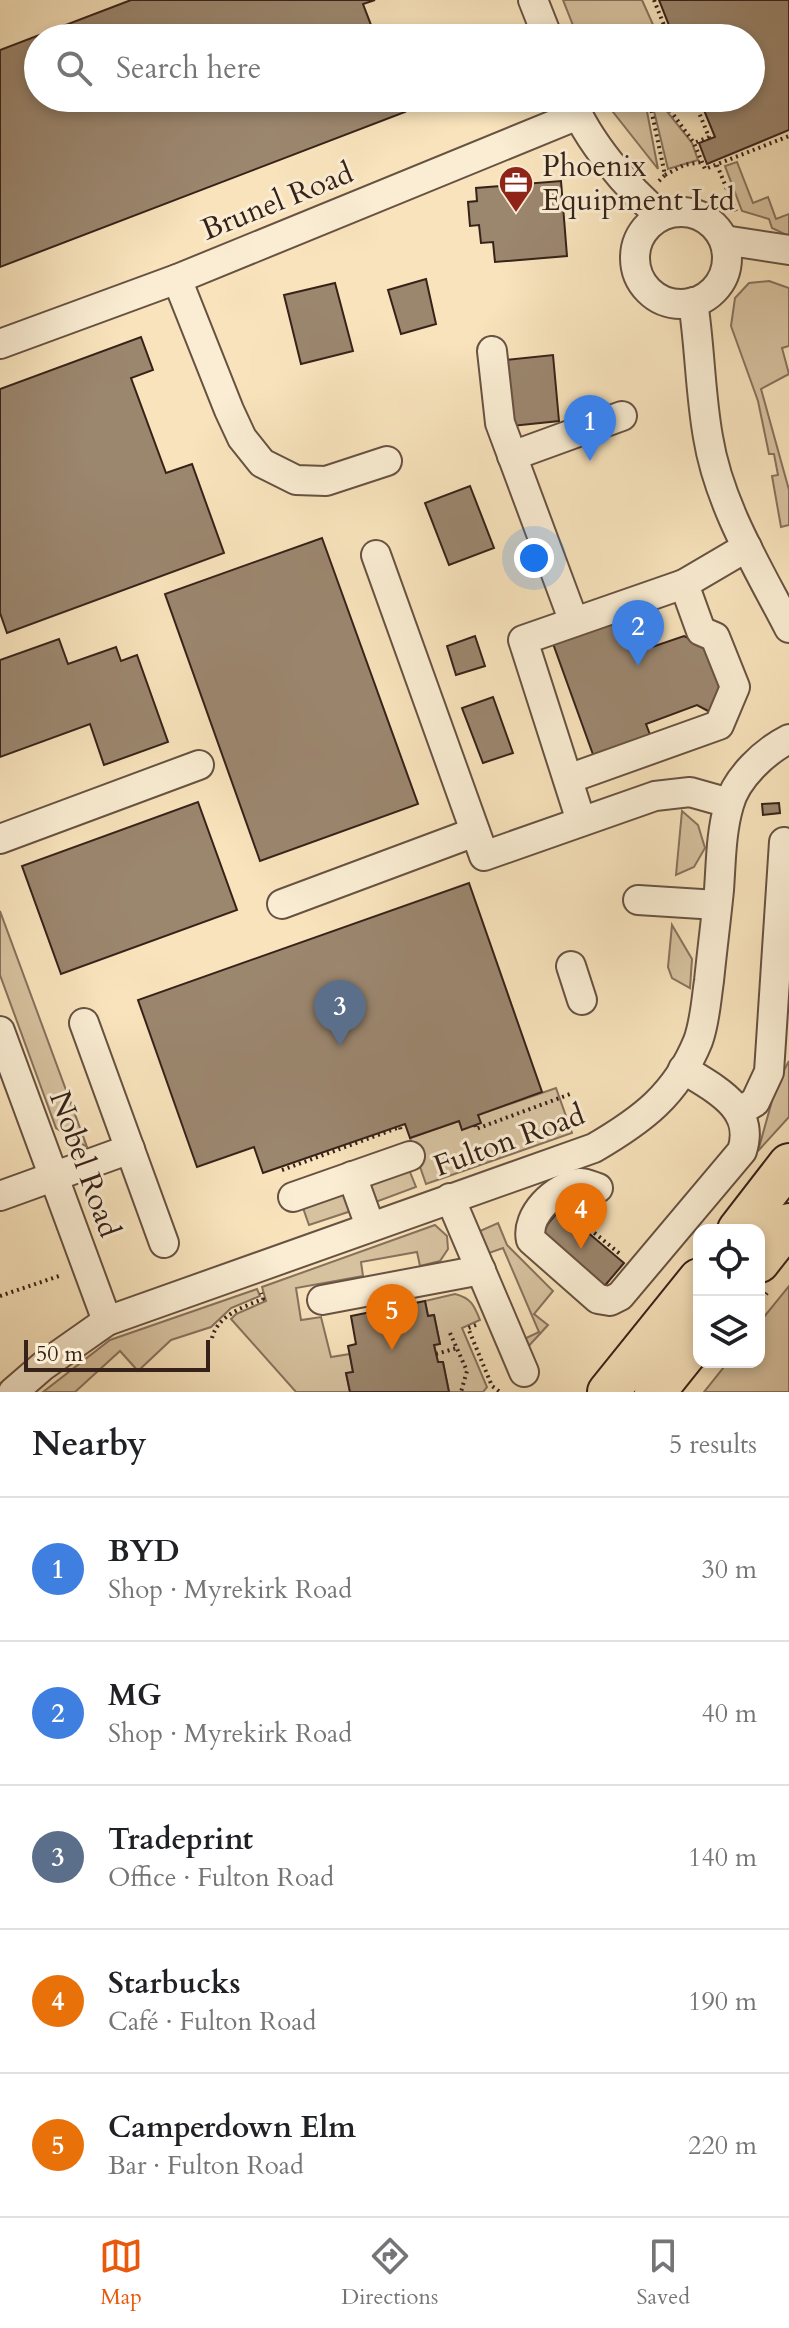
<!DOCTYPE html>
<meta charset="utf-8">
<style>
:root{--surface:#fff;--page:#f6f6f6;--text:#202124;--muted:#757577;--line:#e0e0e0;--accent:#ea580c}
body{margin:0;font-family:Cardo,serif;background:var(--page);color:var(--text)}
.controls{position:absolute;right:24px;bottom:24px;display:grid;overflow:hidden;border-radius:16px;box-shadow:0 4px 12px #0003}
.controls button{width:72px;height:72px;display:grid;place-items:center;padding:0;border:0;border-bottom:2px solid var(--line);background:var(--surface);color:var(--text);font:40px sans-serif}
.scale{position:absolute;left:24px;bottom:20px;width:186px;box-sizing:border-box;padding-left:8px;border:4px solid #37221a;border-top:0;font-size:22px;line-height:28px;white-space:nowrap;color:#37221a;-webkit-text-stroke:6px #faedd3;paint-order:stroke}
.you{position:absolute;left:534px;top:558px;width:28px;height:28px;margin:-20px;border:6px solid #fff;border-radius:50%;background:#1a73e8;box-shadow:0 0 0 12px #1a73e833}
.badge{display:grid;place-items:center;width:52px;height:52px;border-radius:50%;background:var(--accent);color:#fff;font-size:26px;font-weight:700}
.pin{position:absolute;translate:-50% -66px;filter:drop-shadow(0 2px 4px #0008)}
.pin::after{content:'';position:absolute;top:42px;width:28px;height:24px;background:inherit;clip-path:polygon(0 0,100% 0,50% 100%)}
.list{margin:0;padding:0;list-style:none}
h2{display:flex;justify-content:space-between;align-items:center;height:104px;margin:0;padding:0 32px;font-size:34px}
h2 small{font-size:26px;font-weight:400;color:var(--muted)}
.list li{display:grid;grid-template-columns:52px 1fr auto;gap:24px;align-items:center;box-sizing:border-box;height:144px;padding:0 32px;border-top:2px solid var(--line)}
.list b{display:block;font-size:30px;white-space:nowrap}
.list p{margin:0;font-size:26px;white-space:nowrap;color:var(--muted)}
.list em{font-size:26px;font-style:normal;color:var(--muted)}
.icon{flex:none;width:44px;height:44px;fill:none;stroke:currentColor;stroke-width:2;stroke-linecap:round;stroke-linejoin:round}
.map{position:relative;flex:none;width:789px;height:1392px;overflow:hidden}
.search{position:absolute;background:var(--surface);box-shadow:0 4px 12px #0003;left:24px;right:24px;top:24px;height:88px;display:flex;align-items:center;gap:20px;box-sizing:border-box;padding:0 28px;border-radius:44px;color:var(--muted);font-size:30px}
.sheet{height:824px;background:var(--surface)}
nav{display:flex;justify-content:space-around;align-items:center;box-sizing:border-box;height:112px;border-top:2px solid var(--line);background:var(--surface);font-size:22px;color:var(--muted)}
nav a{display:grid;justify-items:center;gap:4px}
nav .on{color:var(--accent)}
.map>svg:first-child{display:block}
.green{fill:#d7c2a0;stroke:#87725d;stroke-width:2}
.building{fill:#9b866e;stroke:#37221a;stroke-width:2}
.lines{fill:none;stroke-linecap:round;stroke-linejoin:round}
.minor-casing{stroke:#675242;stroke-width:32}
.highway-casing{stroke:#37221a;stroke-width:44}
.path{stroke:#37221a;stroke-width:4;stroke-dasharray:2 4;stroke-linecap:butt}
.minor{stroke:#faedd3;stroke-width:28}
.highway{stroke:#f8e3bc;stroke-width:40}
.labels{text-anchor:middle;stroke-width:6;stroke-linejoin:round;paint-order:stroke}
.poi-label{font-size:30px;fill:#37221a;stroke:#faedd3;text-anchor:start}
.street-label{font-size:30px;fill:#37221a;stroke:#faedd3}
</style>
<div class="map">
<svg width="789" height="1392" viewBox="0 0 789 1392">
<rect width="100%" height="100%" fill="#f8e3bc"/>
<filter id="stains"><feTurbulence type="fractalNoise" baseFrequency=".0025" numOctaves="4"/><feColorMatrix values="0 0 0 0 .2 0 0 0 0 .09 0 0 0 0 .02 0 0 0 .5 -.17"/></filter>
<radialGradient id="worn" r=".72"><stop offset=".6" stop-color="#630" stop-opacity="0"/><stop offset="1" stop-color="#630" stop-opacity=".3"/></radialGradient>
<g class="green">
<polygon points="563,0 642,0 659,38 578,38"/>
<polygon points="602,98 652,98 645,101 658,169"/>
<polygon points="661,104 692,143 698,160 668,169 653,107"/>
<polygon points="737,162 753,203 768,197 776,219 789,214 789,236 772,228 769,219 742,211 725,166"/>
<polygon points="769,281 789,288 789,346 782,348 789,374 761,389 789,490 789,525 781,527 772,476 778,475 774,454 769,454 758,401 731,326 735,298 749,283"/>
<polygon points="682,811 698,825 705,848 694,867 676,875"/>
<polygon points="0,911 87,1147 56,1128 0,975"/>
<polygon points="672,925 692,959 690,988 672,978 668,967"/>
<polygon points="789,1061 789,1117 758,1151 777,1083"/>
<polygon points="556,1088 572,1133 426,1184 410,1138 459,1121 480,1123 478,1115"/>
<polygon points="408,1167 416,1187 373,1203 365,1182"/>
<polygon points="344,1190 351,1211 309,1225 302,1205"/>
<polygon points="498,1223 507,1245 553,1291 534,1314 548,1325 526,1349 522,1340 539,1332 503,1248 489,1253 480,1231"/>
<polygon points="435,1225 447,1236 448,1249 440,1261 420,1266 417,1252 361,1262 363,1276 296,1288 301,1320 321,1317 331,1357 350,1354 353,1372 346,1373 350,1392 296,1392 231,1319 236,1314 266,1301 262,1287"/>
<polygon points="789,1286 789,1392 704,1392 728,1362 759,1362 759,1323"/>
<polygon points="257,1289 260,1296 231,1308 211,1327 171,1340 138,1371 120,1351 75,1392 43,1392 110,1340"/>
<path d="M455,1294C471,1298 474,1305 480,1320L462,1328L487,1387L483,1392H449L443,1362H438L434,1345L440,1344L434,1315L428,1316L425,1301Z"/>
</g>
<g class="building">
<polygon points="131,0 375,0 363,4 376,38 38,38 38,98 399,98 405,112 0,267 0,50"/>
<polygon points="659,0 789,0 789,130 707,164 699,143 715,137 699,98 751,98 751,38 674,38"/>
<polygon points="561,181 567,256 495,262 493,242 481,243 479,225 470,226 468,202 477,201 476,188"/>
<polygon points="426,279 436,324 401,334 388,290"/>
<polygon points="335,283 353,351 301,364 284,295"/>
<polygon points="141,337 153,370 131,378 166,473 192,464 224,553 7,633 0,613 0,389"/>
<polygon points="553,355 559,421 512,426 505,360"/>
<polygon points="470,486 494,548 449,565 425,503"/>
<polygon points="322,538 418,804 260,861 165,594"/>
<polygon points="637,606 652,647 684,636 709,648 723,685 710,712 697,705 646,724 652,740 595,760 551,638"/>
<polygon points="475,636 485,666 456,675 447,646"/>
<polygon points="59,639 68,664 116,647 121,661 137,655 168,742 104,765 90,724 0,757 0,660"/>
<polygon points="493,697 513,753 483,763 462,708"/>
<polygon points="198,802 237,910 61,974 22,866"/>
<polygon points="779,803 780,813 763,815 762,804"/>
<polygon points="469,883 542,1092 478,1115 481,1123 462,1130 459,1121 410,1138 405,1124 263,1173 254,1147 197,1167 138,1000"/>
<polygon points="560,1209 624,1263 602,1289 538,1236"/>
<polygon points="425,1301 428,1316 434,1315 440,1344 434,1345 438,1362 443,1362 449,1392 350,1392 346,1373 353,1372 348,1346 356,1344 351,1316"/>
</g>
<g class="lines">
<defs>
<g id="minor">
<polyline points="533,0 548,38"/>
<path d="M571,99C587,140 627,188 661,216"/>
<circle cx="681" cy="258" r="46"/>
<polyline points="724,240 789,250"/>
<polyline points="177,279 229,410 242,438 262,463 296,480 326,481 387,461"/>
<path d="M693,302C700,347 700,392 708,437C719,505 758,568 789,628"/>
<polyline points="0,344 177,279 578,115"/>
<polyline points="492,351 500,423 574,622"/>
<polyline points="512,456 622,416"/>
<polyline points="376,555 484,856 655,796 690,792 729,803"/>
<polyline points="568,779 719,725 735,687 715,637 701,631 684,584"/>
<polyline points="581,821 523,640 684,584 747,547"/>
<polyline points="0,839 199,765"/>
<polyline points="638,900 717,905"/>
<polyline points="282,904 475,832"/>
<polyline points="571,966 582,1000"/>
<polyline points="84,1023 164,1243"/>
<polyline points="0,1031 107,1321"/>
<polyline points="740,1111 755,1102 769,1072 784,842"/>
<polyline points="352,1176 370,1226"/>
<path d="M598,1188C592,1186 586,1183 580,1183C555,1186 525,1216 531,1240L598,1299L610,1301L620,1296L742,1151C756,1108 715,1089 683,1069"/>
<polyline points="0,1196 130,1149"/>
<polyline points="293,1197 410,1156"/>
<polyline points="450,1198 524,1372"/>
<polyline points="322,1300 481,1270"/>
<path d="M13,1392L43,1366L107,1321L594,1148C642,1120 676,1095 698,1041C705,1022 706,1001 709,981C712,951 716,920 719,890C721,862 721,832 729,805C736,778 765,751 789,739"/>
</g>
<g id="highway">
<polyline points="738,1230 789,1164"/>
<polyline points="759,1262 789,1224"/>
<polyline points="608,1392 699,1279"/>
<polyline points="655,1392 699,1337"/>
</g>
</defs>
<use href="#minor" class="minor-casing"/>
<use href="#highway" class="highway-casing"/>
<g class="path">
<polyline points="654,0 669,38"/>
<polyline points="693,98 709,137 694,143"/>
<polyline points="717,165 737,214"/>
<polyline points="665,175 684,165 702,162"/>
<polyline points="659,181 665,175 650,104 662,99 694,143 705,169 789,136"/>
<polyline points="475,1125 476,1129 573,1093"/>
<polyline points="282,1170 400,1127 401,1132"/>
<polyline points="576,1213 574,1216 620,1254"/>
<polyline points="0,1296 62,1275"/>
<polyline points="759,1304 767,1293"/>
<polyline points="476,1325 468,1328 492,1386 500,1392"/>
<polyline points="450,1333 467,1371 461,1392"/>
<path d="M212,1338C218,1315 243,1307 263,1299L261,1293"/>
<polyline points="436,1354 457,1348"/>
</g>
<use href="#minor" class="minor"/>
<use href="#highway" class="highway"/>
</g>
<defs>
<symbol id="office-pin" viewBox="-11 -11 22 30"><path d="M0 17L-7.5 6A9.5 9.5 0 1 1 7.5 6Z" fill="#8f2418" stroke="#faedd3"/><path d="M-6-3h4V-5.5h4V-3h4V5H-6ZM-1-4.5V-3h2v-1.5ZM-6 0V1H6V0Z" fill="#fff"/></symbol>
</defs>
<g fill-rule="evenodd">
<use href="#office-pin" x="496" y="163" width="40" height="54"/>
</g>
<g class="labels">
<g class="poi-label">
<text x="542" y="176">Phoenix<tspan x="542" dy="34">Equipment Ltd</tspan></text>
</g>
<g class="street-label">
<text transform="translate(277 201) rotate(-22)" y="10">Brunel Road</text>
<text transform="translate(509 1140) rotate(-20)" y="10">Fulton Road</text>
<text transform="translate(85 1164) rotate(70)" y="10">Nobel Road</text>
</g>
</g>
<rect width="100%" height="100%" filter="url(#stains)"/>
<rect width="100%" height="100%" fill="url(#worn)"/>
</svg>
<div class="controls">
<button><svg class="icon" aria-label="locate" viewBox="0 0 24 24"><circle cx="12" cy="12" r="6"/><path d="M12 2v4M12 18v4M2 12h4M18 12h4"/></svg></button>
<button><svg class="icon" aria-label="layers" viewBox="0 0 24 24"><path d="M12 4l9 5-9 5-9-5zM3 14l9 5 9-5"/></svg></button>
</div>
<div class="scale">50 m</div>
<div class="you"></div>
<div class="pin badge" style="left:590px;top:461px;background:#3f7fe0">1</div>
<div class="pin badge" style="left:638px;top:666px;background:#3f7fe0">2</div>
<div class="pin badge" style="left:340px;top:1046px;background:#5c6f8a">3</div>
<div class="pin badge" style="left:581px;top:1249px;background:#e8710a">4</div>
<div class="pin badge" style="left:392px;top:1350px;background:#e8710a">5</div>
<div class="search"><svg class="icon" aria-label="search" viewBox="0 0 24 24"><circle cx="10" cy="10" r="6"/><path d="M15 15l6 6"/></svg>Search here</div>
</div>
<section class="sheet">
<h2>Nearby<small>5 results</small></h2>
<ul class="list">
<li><span class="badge" style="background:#3f7fe0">1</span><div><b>BYD</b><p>Shop · Myrekirk Road</p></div><em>30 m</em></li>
<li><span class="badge" style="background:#3f7fe0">2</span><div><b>MG</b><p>Shop · Myrekirk Road</p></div><em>40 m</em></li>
<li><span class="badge" style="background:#5c6f8a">3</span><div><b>Tradeprint</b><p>Office · Fulton Road</p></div><em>140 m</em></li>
<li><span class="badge" style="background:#e8710a">4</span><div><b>Starbucks</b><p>Café · Fulton Road</p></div><em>190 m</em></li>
<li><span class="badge" style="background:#e8710a">5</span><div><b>Camperdown Elm</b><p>Bar · Fulton Road</p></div><em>220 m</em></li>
</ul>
</section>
<nav>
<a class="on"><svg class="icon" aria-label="map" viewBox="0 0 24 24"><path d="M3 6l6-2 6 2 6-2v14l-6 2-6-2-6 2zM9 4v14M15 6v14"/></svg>Map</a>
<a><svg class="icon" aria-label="directions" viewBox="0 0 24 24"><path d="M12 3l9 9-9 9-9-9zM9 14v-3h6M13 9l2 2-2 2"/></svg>Directions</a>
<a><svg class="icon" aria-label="saved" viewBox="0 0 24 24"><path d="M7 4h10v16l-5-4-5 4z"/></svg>Saved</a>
</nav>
